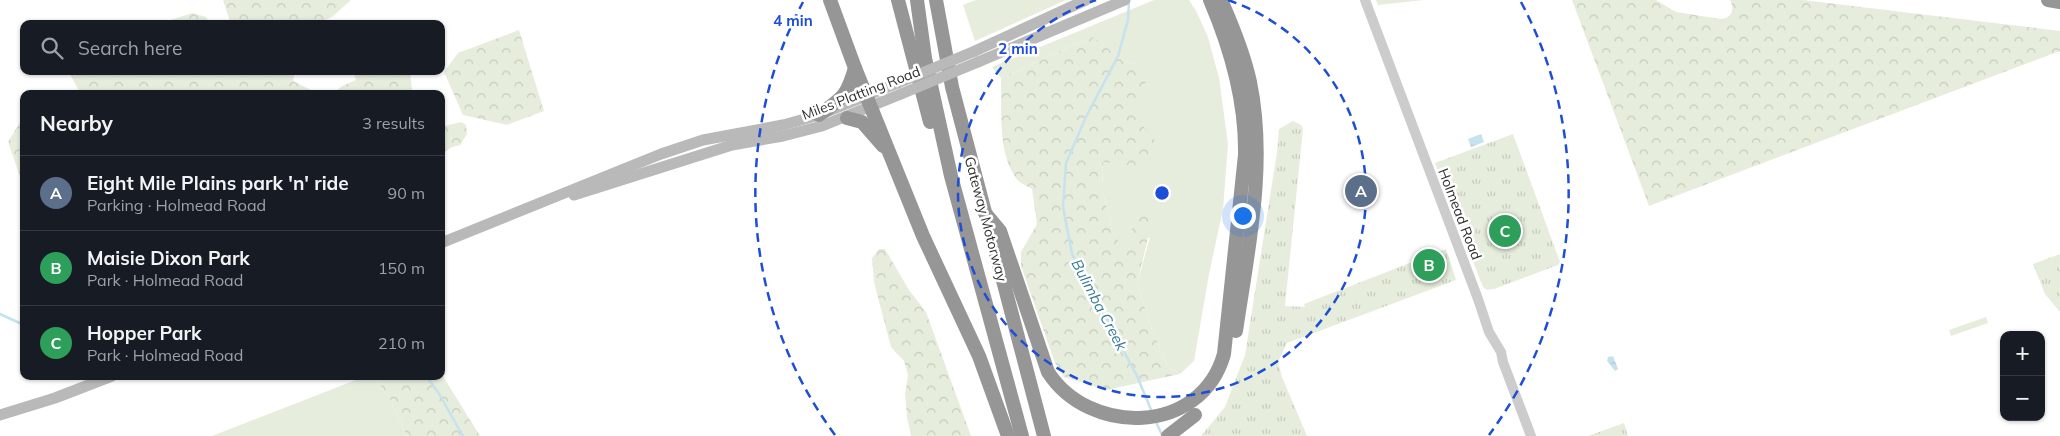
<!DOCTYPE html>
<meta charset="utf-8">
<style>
:root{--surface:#171b24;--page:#242831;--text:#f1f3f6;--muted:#9ea1a6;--line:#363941;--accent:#0b8043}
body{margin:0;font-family:Mulish,sans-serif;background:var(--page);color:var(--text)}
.controls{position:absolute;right:15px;bottom:15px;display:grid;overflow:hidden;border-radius:10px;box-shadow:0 1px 4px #0004}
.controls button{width:45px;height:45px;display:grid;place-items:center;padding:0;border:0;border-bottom:1px solid var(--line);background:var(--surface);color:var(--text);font:25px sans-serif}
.you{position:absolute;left:1242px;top:215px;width:18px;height:18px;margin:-12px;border:4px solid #fff;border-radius:50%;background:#1a73e8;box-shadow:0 0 0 8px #1a73e833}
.badge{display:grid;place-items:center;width:32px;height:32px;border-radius:50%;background:var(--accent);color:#fff;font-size:16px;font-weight:700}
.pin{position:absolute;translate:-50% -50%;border:2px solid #fff;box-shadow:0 1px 5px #0006}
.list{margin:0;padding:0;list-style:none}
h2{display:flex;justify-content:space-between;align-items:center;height:65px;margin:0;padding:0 20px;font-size:21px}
h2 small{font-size:16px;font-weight:400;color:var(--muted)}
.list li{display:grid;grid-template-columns:32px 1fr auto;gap:15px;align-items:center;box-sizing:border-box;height:75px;padding:0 20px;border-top:1px solid var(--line)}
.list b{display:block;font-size:19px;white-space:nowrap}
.list p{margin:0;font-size:16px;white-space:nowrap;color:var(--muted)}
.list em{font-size:16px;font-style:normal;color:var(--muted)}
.icon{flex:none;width:28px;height:28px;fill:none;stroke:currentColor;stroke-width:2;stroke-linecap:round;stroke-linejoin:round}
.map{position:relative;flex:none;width:2060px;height:436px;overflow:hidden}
.search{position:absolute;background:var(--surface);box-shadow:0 1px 4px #0004;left:20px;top:20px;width:425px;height:55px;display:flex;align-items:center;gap:12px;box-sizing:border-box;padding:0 18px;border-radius:10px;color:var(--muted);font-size:19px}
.panel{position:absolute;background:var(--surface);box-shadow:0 1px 4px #0004;left:20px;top:90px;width:425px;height:290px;border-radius:10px}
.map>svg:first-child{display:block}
.green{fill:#e6eddc}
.forest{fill:url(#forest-crowns)}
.park{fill:url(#park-tufts)}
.water{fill:url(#water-ripples)}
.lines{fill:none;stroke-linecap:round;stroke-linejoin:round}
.stream{stroke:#c6e2ee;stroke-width:2.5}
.tertiary{stroke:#ccc;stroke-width:10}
.secondary{stroke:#b9b9b9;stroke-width:11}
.motorway{stroke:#969696;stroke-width:14}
.secondary-bridge{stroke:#b9b9b9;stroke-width:11}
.ring{fill:none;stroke:#1d4ed8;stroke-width:2.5;stroke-dasharray:9 6}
.labels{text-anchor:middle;stroke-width:5;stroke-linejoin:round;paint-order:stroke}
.street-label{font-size:14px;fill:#2f2f2f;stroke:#fff}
.water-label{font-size:15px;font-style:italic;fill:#367a97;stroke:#fff}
.centre{fill:#1d4ed8;stroke:#fff;stroke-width:2.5}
.ring-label{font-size:15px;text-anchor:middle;font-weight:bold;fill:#1d4ed8;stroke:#fff;stroke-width:5;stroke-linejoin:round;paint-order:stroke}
</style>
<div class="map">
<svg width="2060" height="436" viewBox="0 0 2060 436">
<defs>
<pattern id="forest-crowns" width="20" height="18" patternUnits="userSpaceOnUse" patternTransform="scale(1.25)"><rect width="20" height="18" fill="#e6eddc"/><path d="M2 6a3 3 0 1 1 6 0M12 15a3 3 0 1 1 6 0" fill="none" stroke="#c6ccbd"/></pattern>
<pattern id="park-tufts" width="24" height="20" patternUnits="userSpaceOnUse" patternTransform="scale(1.25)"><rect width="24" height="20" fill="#e6eddc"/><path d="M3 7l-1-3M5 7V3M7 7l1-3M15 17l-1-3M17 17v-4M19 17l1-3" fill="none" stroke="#c6ccbd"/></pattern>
<pattern id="water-ripples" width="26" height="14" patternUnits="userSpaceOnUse" patternTransform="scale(1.25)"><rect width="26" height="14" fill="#c6e2ee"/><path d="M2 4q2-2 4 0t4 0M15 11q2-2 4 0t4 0" fill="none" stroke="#aac2cc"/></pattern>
</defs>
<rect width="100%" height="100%" fill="#fff"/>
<g class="green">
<polygon points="976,0 1066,0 975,41 963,5"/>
<polygon points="1154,0 1189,0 1196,11 1208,37 1219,78 1228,144 1223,209 1209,274 1194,361 1180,374 1167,366 1152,329 1137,284 1150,237 1126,252 1113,234 1102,188 1103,162 1134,115 1134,64 1123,60 1093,37 1001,78 992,67"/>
<polygon points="1376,0 1424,0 1378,5"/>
<polygon points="1986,317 1988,323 1951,336 1949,330"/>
<polygon points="366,376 373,376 389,397 407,436 212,436"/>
</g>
<g class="forest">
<polygon points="223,0 351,0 332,17 315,24 231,24"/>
<path d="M1572,0H1656L1676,12L1721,19C1732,18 1735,9 1730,0H1803L2060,31V51L1649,206Z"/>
<polygon points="192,13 206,17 210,24 159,24"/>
<polygon points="519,30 544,111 507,125 463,115 444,72 458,53"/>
<path d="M1093,37L1123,60L1134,64L1147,78L1134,115L1158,144L1147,162L1138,166L1103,162L1102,188L1113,234L1126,251L1137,212L1145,207L1153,217L1137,284L1152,329L1167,366L1180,374L1106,390L1064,377L1055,363L1021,266V252L1037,224L1032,189C1027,186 1019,183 1016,178C997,151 1002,110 1001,78Z"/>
<polygon points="68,71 295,71 293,81 319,94 81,94"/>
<polygon points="353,71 410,71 412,90 409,94 333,94 342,86 356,80"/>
<polygon points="24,116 24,188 8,142"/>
<polygon points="461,122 466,125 467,134 460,145 452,147 441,154 441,127"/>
<polygon points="879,249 885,249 909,290 926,312 971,436 911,436 907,417 905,394 908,375 904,361 891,347 874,282 872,258"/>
<polygon points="441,373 480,436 407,436 389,397 373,376 441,376"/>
</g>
<g class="park">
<polygon points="1293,121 1301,125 1303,129 1285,306 1305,307 1304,304 1446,249 1456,280 1287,343 1278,362 1282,377 1307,436 1201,436 1225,407 1245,355 1277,152 1279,129"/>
<polygon points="1513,134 1560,262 1558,265 1494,289 1487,290 1483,287 1435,163"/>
<polygon points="2060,254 2060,312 2045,294 2033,264"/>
<polygon points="1624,423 1628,436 1588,436"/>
</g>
<g class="water">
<polygon points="1481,134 1484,142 1471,147 1468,139"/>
<polygon points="1613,356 1618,369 1615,371 1607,361 1608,357"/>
</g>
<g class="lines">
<g class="stream">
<polyline points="1129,1 1128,20 1118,56 1086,117 1066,163 1063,207 1072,254 1137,376 1152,412"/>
<polyline points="0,314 24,325"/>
<polyline points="426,376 438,392 463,436"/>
<polyline points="1155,420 1162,435"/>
</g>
<polyline class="tertiary" points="1365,0 1478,299 1489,332 1501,352 1503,362 1531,436"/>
<g class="secondary">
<polyline points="975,51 1086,0"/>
<polyline points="978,62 1125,0"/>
<polyline points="574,195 732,145 783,136 822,126 901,94"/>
<polyline points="441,243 661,154 703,140 783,125 819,115 898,83"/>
<polyline points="0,415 55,398 112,376"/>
</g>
<g class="motorway">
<polyline points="830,0 855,68 923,236 979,356 1008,436"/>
<polyline points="898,0 930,122"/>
<polyline points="917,0 925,58 951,176 1022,436"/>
<polyline points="936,0 952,87 1044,436"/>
<path d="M1221,0C1233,27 1244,54 1250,82C1267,165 1248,249 1236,331"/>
<polyline points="2048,0 2060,2"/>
<path d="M819,115C843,97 846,98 855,68"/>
<polyline points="847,118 862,122 883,146"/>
<path d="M985,213L1000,231L1048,372C1089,436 1201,436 1224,354L1245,155C1246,101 1231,49 1210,0"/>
<polyline points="1168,436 1195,415"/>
</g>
<g class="secondary-bridge">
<polyline points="898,83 975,51"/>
<polyline points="901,94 978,62"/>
</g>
</g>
<g class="ring">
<path d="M1228 0A204 204 0 1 1 1096 0"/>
<path d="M835 435A407 407 0 0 1 803 2M1521 2A407 407 0 0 1 1489 435"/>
</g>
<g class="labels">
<g class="street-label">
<text transform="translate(861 93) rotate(-21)" y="5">Miles Platting Road</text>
<text transform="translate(1460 214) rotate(69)" y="5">Holmead Road</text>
<text transform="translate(986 219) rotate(75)" y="5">Gateway Motorway</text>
</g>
<g class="water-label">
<text transform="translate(1099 305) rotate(62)" y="5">Bulimba Creek</text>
</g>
</g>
<circle cx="1162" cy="193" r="8" class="centre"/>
<g class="ring-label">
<text x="793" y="26">4 min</text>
<text x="1018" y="54">2 min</text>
</g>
</svg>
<div class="controls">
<button>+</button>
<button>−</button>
</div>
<div class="you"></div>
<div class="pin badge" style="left:1361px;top:191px;background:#5c6f8a">A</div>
<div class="pin badge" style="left:1429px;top:265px;background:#2e9e5b">B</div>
<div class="pin badge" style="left:1505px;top:231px;background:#2e9e5b">C</div>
<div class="search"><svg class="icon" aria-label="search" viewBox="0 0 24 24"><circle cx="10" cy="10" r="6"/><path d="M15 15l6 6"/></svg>Search here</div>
<section class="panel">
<h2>Nearby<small>3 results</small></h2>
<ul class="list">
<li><span class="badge" style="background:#5c6f8a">A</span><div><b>Eight Mile Plains park 'n' ride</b><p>Parking · Holmead Road</p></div><em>90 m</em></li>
<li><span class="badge" style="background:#2e9e5b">B</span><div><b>Maisie Dixon Park</b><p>Park · Holmead Road</p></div><em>150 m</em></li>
<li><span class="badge" style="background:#2e9e5b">C</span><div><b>Hopper Park</b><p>Park · Holmead Road</p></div><em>210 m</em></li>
</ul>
</section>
</div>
